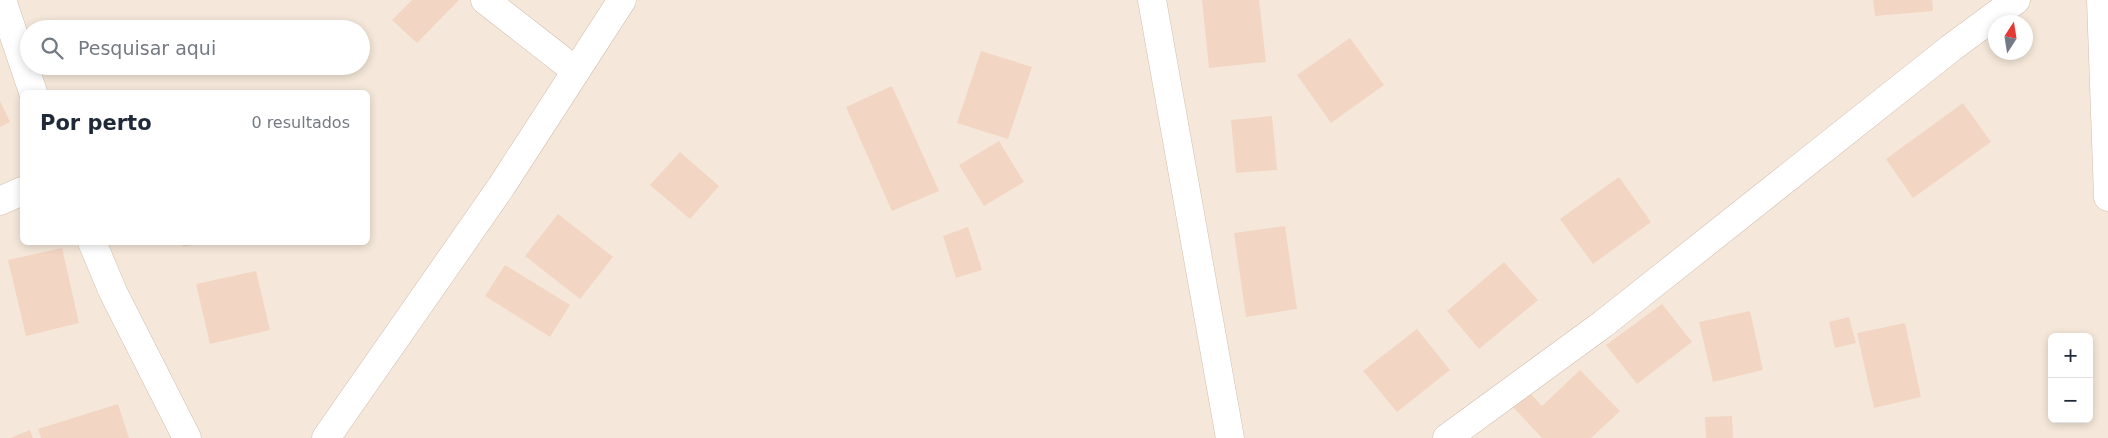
<!DOCTYPE html>
<html lang="pt">
<meta charset="utf-8">
<style>
:root{--surface:#fff;--page:#f6f6f7;--text:#1f2937;--muted:#747a83;--line:#e0e1e3}
body{margin:0;font-family:"DejaVu Sans",sans-serif;background:var(--page);color:var(--text)}
.controls{position:absolute;right:15px;bottom:15px;display:grid;overflow:hidden;border-radius:8px;box-shadow:0 2px 8px #0003}
.controls button{width:45px;height:45px;display:grid;place-items:center;padding:0;border:0;border-bottom:1px solid var(--line);background:var(--surface);color:var(--text);font:25px sans-serif}
.compass{position:absolute;left:1988px;top:15px;width:45px;height:45px;border-radius:50%;background:var(--surface);box-shadow:0 2px 8px #0003;rotate:12deg}
.list{margin:0;padding:0;list-style:none}
h2{display:flex;justify-content:space-between;align-items:center;height:65px;margin:0;padding:0 20px;font-size:21px}
h2 small{font-size:16px;font-weight:400;color:var(--muted)}
.icon{flex:none;width:28px;height:28px;fill:none;stroke:currentColor;stroke-width:2;stroke-linecap:round;stroke-linejoin:round}
.map{position:relative;flex:none;width:2108px;height:438px;overflow:hidden}
.search{position:absolute;background:var(--surface);box-shadow:0 2px 8px #0003;left:20px;top:20px;width:350px;height:55px;display:flex;align-items:center;gap:12px;box-sizing:border-box;padding:0 18px;border-radius:28px;color:var(--muted);font-size:19px}
.panel{position:absolute;background:var(--surface);box-shadow:0 2px 8px #0003;left:20px;top:90px;width:350px;height:155px;border-radius:8px}
.map>svg:first-child{display:block}
.residential{fill:#f5e8da;fill-rule:evenodd}
.building{fill:#f3d5c3}
.lines{fill:none;stroke-linecap:round;stroke-linejoin:round}
.minor-casing{stroke:#d1beb0;stroke-width:29}
.minor{stroke:#fff;stroke-width:28}
</style>
<div class="map">
<svg width="2108" height="438" viewBox="0 0 2108 438">
<rect width="100%" height="100%" fill="#fdf6ec"/>
<path class="residential" d="M0,0H2108V438H0ZM1996,22H2026V52H1996ZM29,29H361V66H29ZM22,92H368V242H22ZM2052,337H2089V419H2052Z"/>
<g class="building">
<polygon points="412,0 459,0 417,43 392,20"/>
<polygon points="1202,0 1259,0 1266,62 1209,68"/>
<polygon points="1873,0 1932,0 1933,11 1875,16"/>
<polygon points="1350,38 1384,85 1331,123 1297,75"/>
<polygon points="981,51 1032,67 1008,139 957,123"/>
<polygon points="892,86 939,191 892,211 846,107"/>
<polygon points="0,101 10,122 0,127"/>
<polygon points="1963,103 1991,142 1913,198 1886,159"/>
<polygon points="1272,116 1277,170 1236,173 1231,120"/>
<polygon points="999,141 1024,182 984,206 959,165"/>
<polygon points="680,152 719,186 690,219 650,185"/>
<polygon points="1619,177 1651,222 1593,264 1560,219"/>
<polygon points="558,214 613,257 580,299 525,256"/>
<polygon points="1285,226 1297,309 1246,317 1234,233"/>
<polygon points="968,227 982,270 956,278 943,236"/>
<polygon points="182,242 202,242 202,243 183,247"/>
<polygon points="62,248 79,323 26,336 8,260"/>
<polygon points="1504,262 1538,300 1479,349 1447,311"/>
<polygon points="505,265 570,305 550,337 485,296"/>
<polygon points="256,271 270,330 210,344 196,284"/>
<polygon points="1662,304 1692,342 1637,384 1606,345"/>
<polygon points="1750,311 1763,370 1713,382 1699,322"/>
<polygon points="1849,317 1856,343 1835,348 1829,322"/>
<polygon points="1905,323 1921,397 1874,408 1857,333"/>
<polygon points="1417,329 1450,370 1397,412 1363,371"/>
<polygon points="1580,370 1620,411 1591,438 1542,438 1513,407 1529,392 1542,406"/>
<polygon points="118,404 129,438 41,438 38,429"/>
<polygon points="1732,416 1733,438 1706,438 1705,417"/>
<polygon points="30,430 33,438 10,438"/>
</g>
<g class="lines">
<defs>
<g id="minor">
<polyline points="2,0 33,92"/>
<polyline points="485,0 576,71"/>
<polyline points="1152,0 1230,438"/>
<polyline points="2101,0 2108,197"/>
<polyline points="0,201 22,191"/>
<polyline points="92,242 113,292 187,438"/>
<polyline points="326,438 501,187 622,0"/>
<polyline points="1447,438 1603,324 1951,48 2016,0"/>
</g>
</defs>
<use href="#minor" class="minor-casing"/>
<use href="#minor" class="minor"/>
</g>
</svg>
<div class="controls">
<button>+</button>
<button>−</button>
</div>
<svg class="compass" viewBox="-18 -18 36 36"><path d="M0-13l5 13h-10z" fill="#e53935"/><path d="M0 13l5-13h-10z" fill="#747a83"/></svg>
<div class="search"><svg class="icon" aria-label="search" viewBox="0 0 24 24"><circle cx="10" cy="10" r="6"/><path d="M15 15l6 6"/></svg>Pesquisar aqui</div>
<section class="panel">
<h2>Por perto<small>0 resultados</small></h2>
<ul class="list">
</ul>
</section>
</div>
